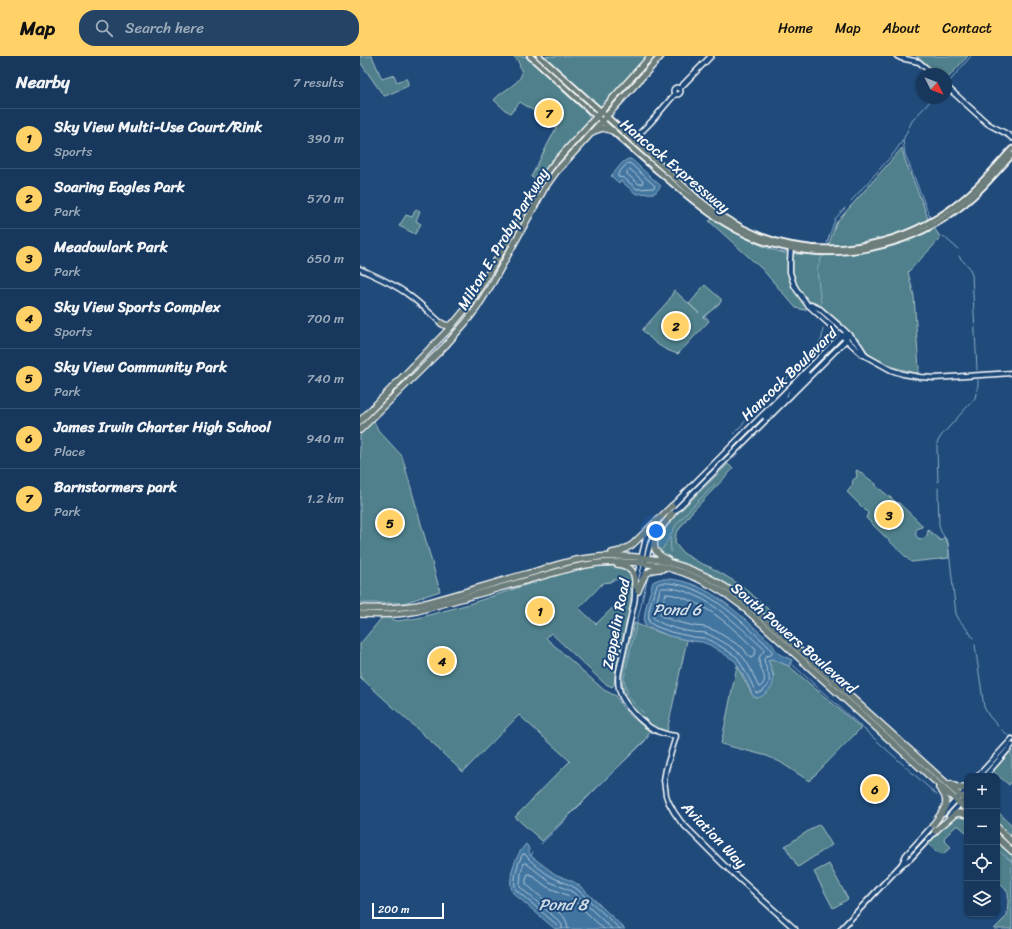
<!DOCTYPE html>
<meta charset="utf-8">
<style>
:root{--surface:#17385c;--page:#244365;--text:#f1f3f6;--muted:#9eacbb;--line:#365272;--accent:#ffd166}
body{margin:0;font-family:Sriracha,sans-serif;background:var(--page);color:var(--text)}
.controls{position:absolute;right:12px;bottom:12px;display:grid;overflow:hidden;border-radius:8px;box-shadow:0 1px 3px #0004}
.controls button{width:36px;height:36px;display:grid;place-items:center;padding:0;border:0;border-bottom:1px solid var(--line);background:var(--surface);color:var(--text);font:20px sans-serif}
.compass{position:absolute;left:556px;top:12px;width:36px;height:36px;border-radius:50%;background:var(--surface);box-shadow:0 1px 3px #0004;rotate:132deg}
.scale{position:absolute;left:12px;bottom:10px;width:72px;box-sizing:border-box;padding-left:4px;border:2px solid #fff;border-top:0;font-size:11px;line-height:14px;white-space:nowrap;color:#fff;-webkit-text-stroke:3px #1f4a7a;paint-order:stroke}
.you{position:absolute;left:296px;top:475px;width:14px;height:14px;margin:-10px;border:3px solid #fff;border-radius:50%;background:#1a73e8;box-shadow:0 0 0 6px #1a73e833}
.badge{display:grid;place-items:center;width:26px;height:26px;border-radius:50%;background:var(--accent);color:#111;font-size:13px;font-weight:700}
.pin{position:absolute;translate:-50% -50%;border:2px solid #fff;box-shadow:0 1px 4px #0006}
.list{margin:0;padding:0;list-style:none}
h2{display:flex;justify-content:space-between;align-items:center;height:52px;margin:0;padding:0 16px;font-size:17px}
h2 small{font-size:13px;font-weight:400;color:var(--muted)}
.list li{display:grid;grid-template-columns:26px 1fr auto;gap:12px;align-items:center;box-sizing:border-box;height:60px;padding:0 16px;border-top:1px solid var(--line)}
.list b{display:block;font-size:15px;white-space:nowrap}
.list p{margin:0;font-size:13px;white-space:nowrap;color:var(--muted)}
.list em{font-size:13px;font-style:normal;color:var(--muted)}
.icon{flex:none;width:22px;height:22px;fill:none;stroke:currentColor;stroke-width:2;stroke-linecap:round;stroke-linejoin:round}
.map{position:relative;flex:none;width:652px;height:873px;overflow:hidden}
header{display:flex;align-items:center;gap:24px;box-sizing:border-box;height:56px;padding:0 20px;background:var(--accent);color:#111}
header strong{font-size:19px}
nav{display:flex;gap:22px;margin-inline-start:auto;font-size:14px}
.search{width:280px;height:36px;background:var(--page);display:flex;align-items:center;gap:10px;box-sizing:border-box;padding:0 14px;border-radius:16px;color:var(--muted);font-size:15px}
main{display:flex}
aside{flex:1;background:var(--surface)}
.map>svg:first-child{display:block}
.green{fill:#50808b;stroke:#a8c0c5;fill-rule:evenodd}
.water{fill:#4376a0;stroke:#8eadc6}
.lines{fill:none;stroke-linecap:round;stroke-linejoin:round}
.shore{stroke:#b4c8d9;stroke-width:1}
.stream{stroke:#8eadc6;stroke-width:1}
.secondary-casing{stroke:#fff;stroke-width:7}
.primary-casing{stroke:#fff;stroke-width:8}
.highway-casing{stroke:#fff;stroke-width:8}
.secondary{stroke:#1f4a7a;stroke-width:4}
.primary{stroke:#6c7e7c;stroke-width:4.5}
.highway{stroke:#6c7e7c;stroke-width:5.5}
.labels{text-anchor:middle;stroke-width:4;stroke-linejoin:round;paint-order:stroke}
.street-label{font-size:15px;fill:#fff;stroke:#1f4a7a}
.water-label{font-size:16px;font-style:italic;fill:#d0dde7;stroke:#1f4a7a}
</style>
<header>
<strong>Map</strong>
<div class="search"><svg class="icon" aria-label="search" viewBox="0 0 24 24"><circle cx="10" cy="10" r="6"/><path d="M15 15l6 6"/></svg>Search here</div>
<nav><a>Home</a><a>Map</a><a>About</a><a>Contact</a></nav>
</header>
<main>
<aside>
<h2>Nearby<small>7 results</small></h2>
<ul class="list">
<li><span class="badge">1</span><div><b>Sky View Multi-Use Court/Rink</b><p>Sports</p></div><em>390 m</em></li>
<li><span class="badge">2</span><div><b>Soaring Eagles Park</b><p>Park</p></div><em>570 m</em></li>
<li><span class="badge">3</span><div><b>Meadowlark Park</b><p>Park</p></div><em>650 m</em></li>
<li><span class="badge">4</span><div><b>Sky View Sports Complex</b><p>Sports</p></div><em>700 m</em></li>
<li><span class="badge">5</span><div><b>Sky View Community Park</b><p>Park</p></div><em>740 m</em></li>
<li><span class="badge">6</span><div><b>James Irwin Charter High School</b><p>Place</p></div><em>940 m</em></li>
<li><span class="badge">7</span><div><b>Barnstormers park</b><p>Park</p></div><em>1.2 km</em></li>
</ul>
</aside>
<div class="map">
<svg width="652" height="873" viewBox="0 0 652 873">
<rect width="100%" height="100%" fill="#1f4a7a"/>
<filter id="ink" filterUnits="userSpaceOnUse"><feTurbulence type="fractalNoise" baseFrequency=".025" numOctaves="2"/><feDisplacementMap in="SourceGraphic" scale="8" xChannelSelector="R" yChannelSelector="G"/><feConvolveMatrix kernelMatrix="1 2 1 2 8 2 1 2 1" color-interpolation-filters="sRGB"/></filter>
<g filter="url(#ink)">
<g class="green">
<polygon points="0,0 12,0 22,23 34,19 37,26 46,22 48,27 48,30 25,40 23,39 0,6"/>
<path d="M153,0H166L228,58L230,65L179,124L171,121L196,72V69L160,46L151,57L145,54L134,44C140,36 157,29 161,20C162,17 161,14 160,11C159,6 157,3 153,0Z"/>
<polygon points="183,0 289,0 243,49 239,51"/>
<path d="M556,0H608L586,24V18H576C569,12 561,7 556,0Z"/>
<path d="M542,92L545,104L564,151L568,163L581,182L548,216L554,240L559,313L558,317H556L533,311L517,303L509,298L496,283L456,246L445,254L436,252L402,213L349,165L353,163C373,176 403,193 425,197C439,199 452,198 465,200L476,167Z"/>
<polygon points="56,153 60,155 56,165 61,168 55,178 39,170 46,159 52,161"/>
<path d="M345,229L361,243V246L344,261H343L344,262H347L349,265L318,298C301,293 295,287 283,275V273L309,244L314,234L339,257L329,248L336,240L340,234Z"/>
<polygon points="14,365 18,374 42,400 80,535 44,547 0,547 0,379"/>
<polygon points="368,408 373,413 330,458 316,478 315,487 323,497 340,507 350,511 364,519 385,532 409,554 404,558 379,536 359,524 331,511 304,500 296,493 298,481 301,474"/>
<path d="M497,414L516,428V430L536,446L539,447L562,469V471L558,472C555,475 555,479 558,482C564,485 568,480 568,474L581,485L584,481C589,487 589,495 589,502L551,506L506,462L508,457L487,436L492,430L493,424L497,421L496,415Z"/>
<path d="M238,510L257,511L268,514L270,516L273,524L269,555L256,611L254,629L252,631L244,627L191,577L186,582L244,634L256,640C263,656 277,665 290,675L285,685L182,785L155,761L210,705L159,659L103,716L80,695L77,691L0,621V588L24,559L37,565L58,562L109,548L172,527L175,528L176,525L218,513ZM266,523L270,526L269,536L236,568L219,552L243,527L250,526L253,524Z"/>
<polygon points="274,567 309,580 327,584 307,675 293,670 273,653 266,642 263,632 262,620"/>
<polygon points="412,603 429,610 501,672 449,725 420,706 407,700 361,688 377,610 393,640 414,620 408,604"/>
<polygon points="652,694 652,725 649,729 634,716 634,714"/>
<polygon points="637,755 652,769 652,784 637,770"/>
<path d="M603,759L607,761V777L599,770H596L584,782L585,785L591,791L583,798C577,797 572,792 568,787L593,762L598,760Z"/>
<polygon points="459,768 472,789 438,811 425,790"/>
<path d="M637,786L652,799V873H634L647,860C647,855 649,840 648,837C646,833 641,829 637,826Z"/>
<polygon points="469,808 488,843 473,852 454,816"/>
</g>
<g class="water">
<polygon points="268,103 271,103 301,130 295,137 276,138 261,125 259,127 251,120 263,106"/>
<path d="M299,523C342,520 377,556 407,583C408,584 410,585 411,587C414,590 415,594 418,597C422,600 428,602 432,604L429,610L412,603L408,604C412,617 419,628 405,638C401,641 398,643 393,640L387,626L375,605L350,589L342,586L332,585L309,580L293,573L284,568C284,553 289,540 293,526Z"/>
<path d="M166,788C170,791 168,796 171,800L195,818L214,826L220,830L265,873H195L153,837C146,823 156,798 166,788Z"/>
</g>
<g class="lines">
<g class="shore">
<polygon points="268,107 271,108 294,129 295,130 294,132 277,133 264,122 258,121 258,118"/>
<polygon points="269,114 271,114 283,125 282,128 279,128 267,118 267,116"/>
<path d="M300,527C342,524 380,564 408,590L413,597L411,599L406,600L404,603C405,614 415,624 405,633C402,636 400,637 396,637L390,624L377,601L352,585L344,582L333,581L311,576L295,570L289,566C287,554 293,540 297,529Z"/>
<path d="M302,532C339,529 379,570 404,593V595C389,608 414,620 400,631L398,630C394,620 389,608 382,600C378,594 352,579 345,577C341,576 337,577 333,576C324,575 298,569 293,561L300,533Z"/>
<path d="M306,538C312,538 318,540 324,542C352,552 374,573 395,593L396,595L393,601L390,602L383,592L356,575L345,571L334,570L314,565L301,560C300,554 303,544 306,538Z"/>
<path d="M197,873L196,868L156,834C152,826 158,805 163,798H165C170,806 186,818 194,822C202,826 210,828 217,833L260,873"/>
<path d="M202,873V869L199,865L160,831C160,823 161,814 164,807H166L190,826L209,834L214,837L252,873"/>
<polyline points="208,873 207,867 204,861 166,828 166,824 168,818 170,818 187,831 207,839 210,841 244,873"/>
</g>
<g class="stream">
<polyline points="590,25 611,0"/>
<polyline points="543,84 545,98 570,161"/>
<polyline points="491,145 534,97 543,84 552,65 573,42"/>
<polyline points="583,180 598,193"/>
<polyline points="467,187 475,163 485,152"/>
<polyline points="599,200 600,202 609,211 612,219 617,314"/>
<polyline points="461,248 457,213 462,200"/>
<polyline points="424,325 457,292 462,282 463,272"/>
<polyline points="373,378 417,332"/>
<polyline points="578,426 577,390 577,387 581,380 615,342 618,329 618,324"/>
<path d="M578,432L579,470L581,476L588,486L596,558C600,568 609,573 613,582"/>
<polyline points="310,481 311,496"/>
<polyline points="302,494 316,469 327,456 355,428"/>
<polyline points="615,589 624,651 629,660 638,670"/>
<polyline points="430,607 434,610 577,739"/>
<path d="M284,657C271,646 266,639 264,622L287,524"/>
<polyline points="642,674 650,681"/>
<polyline points="181,788 289,680"/>
<polyline points="637,793 652,806"/>
<polyline points="171,800 173,796"/>
</g>
<defs>
<g id="secondary">
<polyline points="537,0 541,2 559,6 573,18"/>
<path d="M586,30L627,67C635,73 645,75 652,82"/>
<circle cx="317" cy="35" r="3.5"/>
<polyline points="319,33 351,0"/>
<polyline points="273,84 291,66 315,38"/>
<polyline points="431,189 430,205 430,216 434,229 437,234 447,248 502,298 531,314 543,318 560,321 575,322 652,317"/>
<path d="M0,213C17,221 35,228 50,240C61,248 71,258 81,267"/>
<polyline points="451,249 460,253 483,273 499,289 506,300"/>
<polyline points="430,340 430,338 432,334 447,318"/>
<polyline points="405,361 424,342 426,336"/>
<polyline points="310,452 481,280 488,278"/>
<polyline points="311,459 486,284 488,278"/>
<path d="M292,472L286,482L276,524C274,531 276,539 274,547L259,615C255,637 265,649 280,663C285,667 289,672 295,674C302,678 309,679 316,680L306,713L304,724L306,739L308,745L314,756L321,766L363,808L435,873"/>
<polyline points="281,523 290,489 294,480"/>
<polyline points="618,720 652,683"/>
<polyline points="625,720 652,689"/>
<polyline points="583,758 607,732"/>
<polyline points="589,760 607,740"/>
<polyline points="542,808 546,799 574,768"/>
<polyline points="481,873 542,808 550,803 577,774"/>
</g>
<g id="primary">
<path d="M170,0C212,38 255,78 298,115C320,133 341,153 365,167C383,178 403,187 424,191C480,204 544,191 591,158C615,142 633,120 652,99"/>
<path d="M179,0L337,142C356,158 378,171 400,180C462,204 535,192 589,154C614,137 632,115 652,93"/>
</g>
<g id="highway">
<polyline points="234,75 243,72 253,75"/>
<path d="M81,267C85,270 89,271 93,267"/>
<polyline points="0,365 90,272 109,249 119,233 150,181 178,129 191,111 291,0"/>
<polyline points="0,374 85,290 106,266 116,253 133,226 184,133 196,116 301,0"/>
<polyline points="252,497 261,495 272,489 312,450"/>
<path d="M307,503C281,493 301,472 312,458"/>
<path d="M257,508C271,510 276,516 275,530"/>
<path d="M278,535C283,522 286,512 302,513"/>
<path d="M0,552C19,553 38,552 58,549C94,540 130,528 166,518C185,513 203,506 222,503C282,493 338,508 385,545L607,746"/>
<path d="M0,558C19,559 38,559 57,555L211,512C273,497 331,510 381,549L607,754"/>
<path d="M591,728C596,731 601,734 607,731"/>
<path d="M573,769C583,755 593,746 579,732"/>
<polyline points="637,771 652,786"/>
<polyline points="575,775 595,758 599,757 607,759"/>
<polyline points="637,781 652,795"/>
</g>
</defs>
<use href="#secondary" class="secondary-casing"/>
<use href="#primary" class="primary-casing"/>
<use href="#highway" class="highway-casing"/>
<use href="#secondary" class="secondary"/>
<use href="#primary" class="primary"/>
<use href="#highway" class="highway"/>
</g>
</g>
<g class="labels">
<g class="street-label">
<text transform="translate(315 110) rotate(40)" y="5">Hancock Expressway</text>
<text transform="translate(143 183) rotate(-59)" y="5">Milton E. Proby Parkway</text>
<text transform="translate(429 318) rotate(-44)" y="5">Hancock Boulevard</text>
<text transform="translate(256 568) rotate(-79)" y="5">Zeppelin Road</text>
<text transform="translate(434 582) rotate(41)" y="5">South Powers Boulevard</text>
<text transform="translate(354 779) rotate(46)" y="5">Aviation Way</text>
</g>
<g class="water-label">
<text x="317" y="559">Pond 6</text>
<text x="203" y="854">Pond 8</text>
</g>
</g>
</svg>
<div class="controls">
<button>+</button>
<button>−</button>
<button><svg class="icon" aria-label="locate" viewBox="0 0 24 24"><circle cx="12" cy="12" r="6"/><path d="M12 2v4M12 18v4M2 12h4M18 12h4"/></svg></button>
<button><svg class="icon" aria-label="layers" viewBox="0 0 24 24"><path d="M12 4l9 5-9 5-9-5zM3 14l9 5 9-5"/></svg></button>
</div>
<svg class="compass" viewBox="-18 -18 36 36"><path d="M0-13l5 13h-10z" fill="#e53935"/><path d="M0 13l5-13h-10z" fill="#9eacbb"/></svg>
<div class="scale">200 m</div>
<div class="you"></div>
<div class="pin badge" style="left:180px;top:555px">1</div>
<div class="pin badge" style="left:316px;top:270px">2</div>
<div class="pin badge" style="left:529px;top:459px">3</div>
<div class="pin badge" style="left:82px;top:605px">4</div>
<div class="pin badge" style="left:30px;top:467px">5</div>
<div class="pin badge" style="left:515px;top:733px">6</div>
<div class="pin badge" style="left:189px;top:57px">7</div>
</div>
</main>
